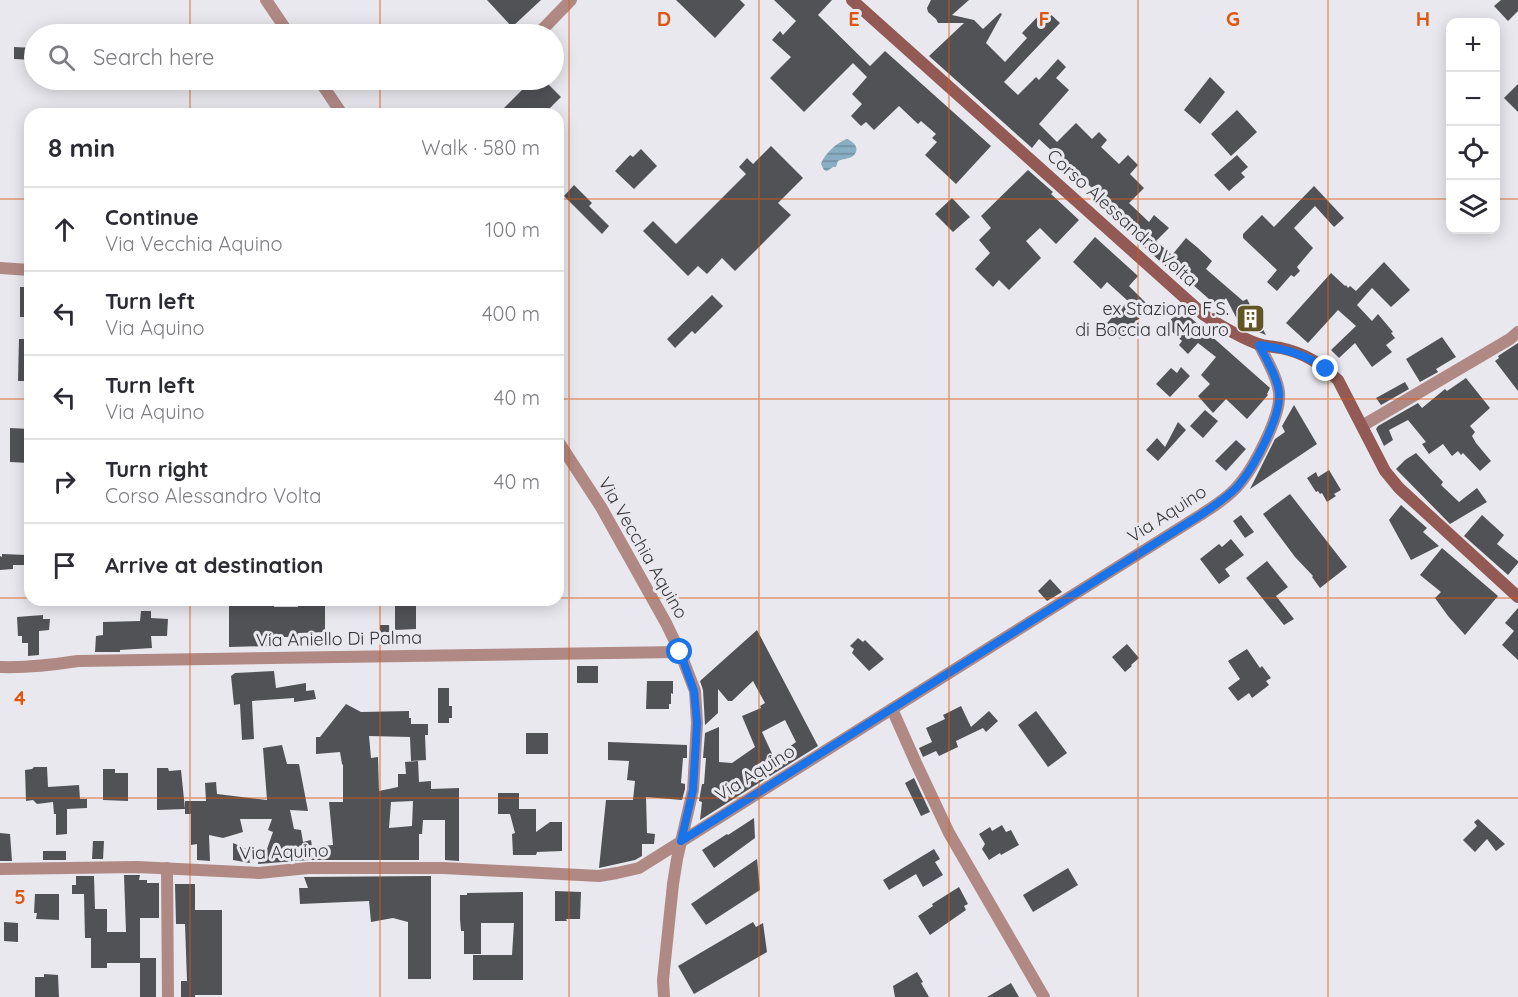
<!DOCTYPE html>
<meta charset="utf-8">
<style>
:root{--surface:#fff;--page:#f7f7f7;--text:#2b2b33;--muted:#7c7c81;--line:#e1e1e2}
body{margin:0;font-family:Quicksand,sans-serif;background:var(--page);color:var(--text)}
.controls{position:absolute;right:18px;top:18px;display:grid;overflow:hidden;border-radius:12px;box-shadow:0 3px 15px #0003}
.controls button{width:54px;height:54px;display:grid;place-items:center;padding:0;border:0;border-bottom:2px solid var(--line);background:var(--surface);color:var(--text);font:30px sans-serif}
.stop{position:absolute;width:18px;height:18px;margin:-14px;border:4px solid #1a73e8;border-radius:50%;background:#fff}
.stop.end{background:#1a73e8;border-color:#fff;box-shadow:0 2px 6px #0008}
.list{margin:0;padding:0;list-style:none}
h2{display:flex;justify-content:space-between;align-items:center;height:78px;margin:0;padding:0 24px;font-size:26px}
h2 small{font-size:20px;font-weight:400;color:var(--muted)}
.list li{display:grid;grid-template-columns:39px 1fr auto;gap:18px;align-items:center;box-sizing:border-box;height:84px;padding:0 24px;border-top:2px solid var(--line)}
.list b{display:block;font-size:22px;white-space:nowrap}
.list p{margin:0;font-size:20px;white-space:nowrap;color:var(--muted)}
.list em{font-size:20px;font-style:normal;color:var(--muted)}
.icon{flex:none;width:33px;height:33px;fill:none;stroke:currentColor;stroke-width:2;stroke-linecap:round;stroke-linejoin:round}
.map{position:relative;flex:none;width:1518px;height:997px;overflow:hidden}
.search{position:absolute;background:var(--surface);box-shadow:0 3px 15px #0003;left:24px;top:24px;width:540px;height:66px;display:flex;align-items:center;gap:15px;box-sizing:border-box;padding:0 21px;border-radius:33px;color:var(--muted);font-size:22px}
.panel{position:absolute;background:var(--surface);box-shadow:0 3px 15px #0003;left:24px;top:108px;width:540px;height:498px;border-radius:18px}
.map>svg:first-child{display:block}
.water{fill:url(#water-rules)}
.building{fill:#515256;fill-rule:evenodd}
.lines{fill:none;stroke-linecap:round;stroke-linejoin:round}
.minor{stroke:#b18984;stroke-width:12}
.secondary{stroke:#935a55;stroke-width:12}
.route{stroke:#1a73e8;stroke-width:8}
.grid{fill:none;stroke:#df570e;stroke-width:1.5;stroke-opacity:0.55}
.labels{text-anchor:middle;stroke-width:6;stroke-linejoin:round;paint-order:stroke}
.street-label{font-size:18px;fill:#363638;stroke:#e8e8ee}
.poi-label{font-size:18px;fill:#363638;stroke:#e8e8ee;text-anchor:end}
.grid-label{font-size:20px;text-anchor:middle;font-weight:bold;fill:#df570e;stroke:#e8e8ee;stroke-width:6;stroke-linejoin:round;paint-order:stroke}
</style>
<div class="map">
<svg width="1518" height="997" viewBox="0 0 1518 997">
<defs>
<pattern id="water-rules" width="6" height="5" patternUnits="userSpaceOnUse" patternTransform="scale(1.5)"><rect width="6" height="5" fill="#88aec3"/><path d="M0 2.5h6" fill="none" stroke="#708e9f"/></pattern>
</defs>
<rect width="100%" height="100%" fill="#e8e8ee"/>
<path class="water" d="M847,139C854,142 861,149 853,156C849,159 842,159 838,161L836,167H833L827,171L824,170L821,164C824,155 837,142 847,139Z"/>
<g class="building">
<polygon points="487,0 541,0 512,27"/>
<polygon points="676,0 740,0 745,5 715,38"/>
<polygon points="774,0 832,0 818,15 870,66 885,51 991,146 956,184 925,155 937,142 932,138 936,134 921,121 918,124 899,106 874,130 866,122 861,126 851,116 862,104 852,94 867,77 853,63 804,112 770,78 791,57 772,40 780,31 783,35 796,21"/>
<polygon points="931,0 969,0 952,15 974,20 983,29 1000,13 1002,14 986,43 1005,62 1027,38 1022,33 1045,9 1060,23 1004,82 1018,95 1036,77 1039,80 1058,59 1066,67 1056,78 1069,90 1039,124 1057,142 1076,123 1092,139 1099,132 1107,140 1101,147 1119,164 1128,155 1138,165 1130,174 1144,188 1129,203 1149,222 1154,215 1169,228 1156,241 1172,255 1186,238 1198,248 1212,261 1206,269 1243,301 1247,299 1266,335 1248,328 1242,318 1238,321 1226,298 1218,307 1192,284 1189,287 1098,206 1104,199 1039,139 1032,148 929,56 964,23 938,23 936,19 928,12 927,8"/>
<polygon points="1501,0 1518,0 1518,11 1508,21 1494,6"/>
<polygon points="14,47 34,48 34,60 14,59"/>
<polygon points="1210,77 1225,92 1200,124 1184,110"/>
<polygon points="532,80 544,80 561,97 544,114 498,114"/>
<polygon points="1518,84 1518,112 1504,98"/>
<polygon points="1237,110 1257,132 1231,156 1211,134"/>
<polygon points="771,146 803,178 778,203 791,215 735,271 722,258 707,274 698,266 688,276 643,231 653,221 676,244 746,174 739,167 747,158 753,164"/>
<polygon points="641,149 657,166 634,189 615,171 630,155 633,157"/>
<polygon points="1237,155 1248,167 1241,173 1245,177 1229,191 1214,175"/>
<polygon points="1028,170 1053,192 1051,194 1079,220 1056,244 1040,228 1026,241 1041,258 1009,290 999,280 993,287 975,269 990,253 979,240 991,228 981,216"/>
<polygon points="574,185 592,203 589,206 609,226 602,234 564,196"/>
<polygon points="1314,186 1344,218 1334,227 1315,206 1294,228 1313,248 1297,267 1300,271 1294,277 1291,275 1277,291 1267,282 1277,270 1243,238 1243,234 1262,215 1274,227"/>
<polygon points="952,198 970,217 953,232 935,214"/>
<polygon points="1095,237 1138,276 1129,286 1150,307 1120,339 1105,325 1128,301 1107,282 1101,289 1073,262"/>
<polygon points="1384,262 1410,290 1391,307 1372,288 1357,305 1372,321 1378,314 1393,332 1391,333 1395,338 1386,345 1392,352 1372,367 1355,343 1339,358 1331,350 1356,326 1338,310 1308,343 1286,323 1331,273 1345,286 1346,285 1348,288 1350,286 1356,291"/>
<rect x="20" y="287" width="10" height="30"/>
<polygon points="712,295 723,306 695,334 692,331 675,348 667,339"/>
<polygon points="1180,311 1181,313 1183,311 1270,388 1267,394 1268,395 1247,419 1226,399 1213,413 1198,396 1210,384 1201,375 1216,357 1198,343 1188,354 1179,345 1182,341 1165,325"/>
<polygon points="1442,337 1456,357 1436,369 1438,372 1420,382 1406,359"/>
<polygon points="19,339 30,339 30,381 18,381"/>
<polygon points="1518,343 1518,391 1495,361 1499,358 1498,356"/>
<polygon points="1181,367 1190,376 1170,397 1156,384 1171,368 1177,373"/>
<polygon points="1466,378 1490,408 1470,426 1475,432 1472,436 1476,443 1491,461 1480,471 1463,453 1461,455 1458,451 1452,456 1443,444 1429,454 1422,444 1426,442 1408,420 1389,430 1393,440 1384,446 1376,429 1378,426 1418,403 1422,408 1445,389 1447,391"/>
<polygon points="1405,382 1409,389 1381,405 1376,398"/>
<polygon points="1294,405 1317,444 1250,489 1275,439 1285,432 1282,426"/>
<polygon points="1205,410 1218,421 1203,438 1190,426"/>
<polygon points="1178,422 1186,430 1158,461 1146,450 1157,438 1165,447"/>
<polygon points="10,428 30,429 30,463 10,462"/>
<polygon points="1236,440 1246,449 1226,471 1215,461"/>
<polygon points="1416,453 1443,482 1441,485 1459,502 1477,488 1487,502 1450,524 1396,469 1405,460"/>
<polygon points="1329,470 1341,490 1334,494 1336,496 1327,502 1322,493 1320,494 1318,491 1316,492 1307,478 1316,472 1318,477"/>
<polygon points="1290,494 1347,567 1320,588 1312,577 1313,576 1295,557 1263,514"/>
<polygon points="1401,505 1427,528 1423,532 1439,546 1411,560 1389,520"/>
<polygon points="1241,515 1254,532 1245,538 1233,521"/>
<polygon points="1482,515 1504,535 1497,544 1518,561 1518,563 1508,575 1464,536"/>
<polygon points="1231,539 1244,555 1225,569 1230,576 1219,584 1200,559 1219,544 1222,547"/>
<polygon points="1442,548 1498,596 1465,635 1448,616 1435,598 1441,592 1420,575"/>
<polygon points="2,554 27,555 27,565 13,565 13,569 0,570 0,556 2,557"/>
<polygon points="1267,561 1288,587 1276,596 1294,619 1284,625 1246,578"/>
<polygon points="1050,579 1062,592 1047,601 1038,591"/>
<polygon points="260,600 274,600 274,607 298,607 298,605 325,604 325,632 298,633 297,637 272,637 272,646 229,647 229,602 260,605"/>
<polygon points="395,605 416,605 416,629 395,630"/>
<polygon points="1518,608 1518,660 1502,645 1514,631 1505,623"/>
<polygon points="141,611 151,611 151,618 168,619 167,636 151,636 152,648 120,650 120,652 95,652 96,636 103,635 103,622 140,621"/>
<polygon points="43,615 43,619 50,619 49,630 39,631 39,655 28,656 28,643 22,643 22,636 18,636 17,617"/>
<polygon points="380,625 389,625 390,646 380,646"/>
<path d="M757,630L818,746L700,820L702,802L699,801L702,784H704L706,758H703L705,733L719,727V762L732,763L755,747L742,716L761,708L760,706L765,703L753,681L732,701H728L718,689V713L705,725L703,690L700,681ZM785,720L796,742L774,758L762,732Z"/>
<polygon points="858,638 863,642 865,640 884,659 869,671 852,653 854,649 850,646"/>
<polygon points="1127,644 1139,658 1131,665 1132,666 1125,672 1112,657"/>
<polygon points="1247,649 1260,668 1262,666 1271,678 1266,681 1269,685 1252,698 1249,693 1238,701 1228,688 1240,679 1228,661"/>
<rect x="577" y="666" width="21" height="17"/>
<polygon points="274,671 276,688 306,683 306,691 314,690 316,699 294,702 294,698 252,701 254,739 242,740 240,704 234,705 231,676 235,673"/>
<polygon points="647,681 673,681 673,694 671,693 671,704 669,704 669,709 646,709"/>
<polygon points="438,688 449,688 449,706 452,706 452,718 449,718 449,723 438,723"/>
<path d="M346,704L361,712L409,711V718H411V724H428V735H425L426,760L411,761L410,737L369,736L371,758L378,757L379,791L398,787V774H406L405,762L418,761L419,782L431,781V789L459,788V861L445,860V820H423L422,834H419V860H308L258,864L261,848L267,849L273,832L268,830L272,819H240L243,832L223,838L209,835L210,861L197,860V844L191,845V814H185V801H206L205,783L216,782L217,794L267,800L263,748L282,745L287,764H299L308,811L290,810L294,829L301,830L303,842L311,840L312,847L333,845L329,802H343V765L342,764L340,752L316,754V737H320ZM413,801L412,826L389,828L391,802Z"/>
<polygon points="961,706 971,727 989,711 998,721 986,732 983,728 956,741 958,747 939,756 936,751 923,757 919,748 932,742 926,728 945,719 943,715"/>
<polygon points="1036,711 1067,753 1048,767 1018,725"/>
<rect x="526" y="733" width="22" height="21"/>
<polygon points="608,742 687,745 687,758 683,758 681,783 685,784 685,789 682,800 646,797 647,833 655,834 654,844 642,844 642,856 635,860 599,868 606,800 633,800 635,781 627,780 629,761 608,760"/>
<polygon points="34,767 47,767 48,787 79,785 80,799 87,799 87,808 67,809 67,834 56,835 56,814 54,814 53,802 37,804 33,800 26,801 25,770 32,769"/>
<polygon points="157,768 168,768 169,771 181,770 185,809 157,810"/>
<polygon points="103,769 115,769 115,773 128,773 128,801 103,800"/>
<polygon points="914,778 930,812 921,816 905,783"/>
<polygon points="498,793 519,793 519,809 536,809 536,832 550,822 562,822 562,851 537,852 536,855 513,855 512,834 515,833 510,814 498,814"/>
<polygon points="754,818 755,838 714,868 702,850 727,834 728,835"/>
<polygon points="1478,819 1505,844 1496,851 1487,839 1475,852 1463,840 1477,826 1474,822"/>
<polygon points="1002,825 1006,832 1011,830 1019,845 1001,855 1000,853 989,860 982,849 985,844 979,834 990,827 992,831"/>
<polygon points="0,833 10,834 12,861 0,861"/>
<polygon points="93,841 104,841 103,859 92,859"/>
<polygon points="233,843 247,849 250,863 233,860"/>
<polygon points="934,849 940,859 935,862 943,875 923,887 916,874 889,890 883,880"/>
<rect x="43" y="851" width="23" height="9"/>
<polygon points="757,859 760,890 706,925 691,904"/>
<polygon points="1068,868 1078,885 1033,912 1023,895"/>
<polygon points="124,875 140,875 139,880 147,880 147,883 159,883 159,918 140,918 140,963 107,963 107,968 91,968 91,938 85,938 84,894 72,894 72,885 76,885 76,876 94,876 95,909 107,909 107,932 126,932"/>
<polygon points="431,876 431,979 408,979 408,922 393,918 371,922 369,901 300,904 299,888 308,888 304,877"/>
<polygon points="175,884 195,884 195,910 222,910 222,995 195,995 195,997 181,997 181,981 187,981 185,924 176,924"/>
<polygon points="959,887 968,904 964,906 966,910 930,935 918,916 933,906 932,904"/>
<polygon points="555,891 581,892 580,919 566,919 567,921 555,921"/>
<polygon points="523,892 523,980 473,980 473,955 512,955 514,923 481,923 481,954 464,954 464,931 461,931 460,919 460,895 467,895 467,893"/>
<polygon points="35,894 59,894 59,920 36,919 37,913 34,913"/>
<polygon points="4,922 18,923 18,942 4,941"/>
<polygon points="753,922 756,927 763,923 767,952 694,994 678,966"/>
<rect x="140" y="958" width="16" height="39"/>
<polygon points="917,972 923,982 921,983 929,997 895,997 893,986"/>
<polygon points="44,974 58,975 59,997 35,997 35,977 44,977"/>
<polygon points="1011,983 1019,997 987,997"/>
</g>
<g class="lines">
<g class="minor">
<polyline points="266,0 289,34"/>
<polyline points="538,34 571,0"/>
<polyline points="319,80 342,114"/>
<polyline points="0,268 30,270"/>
<polyline points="1362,426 1510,339 1518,332"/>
<polyline points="558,441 601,507 666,623 680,652 695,691 697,723 693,790 677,859 673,884 663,980 664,997"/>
<path d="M0,667C27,668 52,665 78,661L680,652"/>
<polyline points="892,709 916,763 949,833 1044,997"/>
<polyline points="167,868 168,997"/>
<path d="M0,869L137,867L259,873L308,868H443L599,876L617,873L639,868L1202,514C1214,506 1226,499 1236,488C1252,471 1282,416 1279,392C1277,376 1266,359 1259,344"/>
</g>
<path class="secondary" d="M852,0L1204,315C1221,326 1239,337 1258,344C1265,346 1274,347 1281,348C1305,353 1321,364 1338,380L1385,471L1399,488L1518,597"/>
</g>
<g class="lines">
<path class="route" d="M680,652L694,691L697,723L693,790L681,841L1202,514C1214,506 1226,498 1236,488C1252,471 1282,416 1279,392C1277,376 1266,359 1259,345C1284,349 1306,354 1326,369"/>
</g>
<path class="grid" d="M190,0V34M380,0V34M569,0V997M759,0V997M949,0V997M1138,0V997M1328,0V997M190,80V114M380,80V114M0,199H30M558,199H1450M1496,199H1518M0,399H30M558,399H1518M0,598H30M558,598H1518M190,600V997M380,600V997M0,798H1518"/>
<defs>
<symbol id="building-square" viewBox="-11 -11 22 22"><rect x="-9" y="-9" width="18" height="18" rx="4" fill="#605724" stroke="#e8e8ee"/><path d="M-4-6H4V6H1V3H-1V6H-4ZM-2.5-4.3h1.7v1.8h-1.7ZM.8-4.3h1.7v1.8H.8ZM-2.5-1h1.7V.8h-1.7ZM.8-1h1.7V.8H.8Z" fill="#fff"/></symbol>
</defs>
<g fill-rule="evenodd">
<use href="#building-square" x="1234" y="302" width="33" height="33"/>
</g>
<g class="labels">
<g class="street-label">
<text transform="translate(1122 218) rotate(42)" y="6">Corso Alessandro Volta</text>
<text transform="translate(1167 514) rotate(-33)" y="6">Via Aquino</text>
<text transform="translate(643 548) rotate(60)" y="6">Via Vecchia Aquino</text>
<text transform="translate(339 639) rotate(-1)" y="6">Via Aniello Di Palma</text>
<text transform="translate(755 773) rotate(-32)" y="6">Via Aquino</text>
<text transform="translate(284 852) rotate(-2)" y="6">Via Aquino</text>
</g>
<g class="poi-label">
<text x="1229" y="315">ex Stazione F.S.<tspan x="1229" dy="21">di Boccia al Mauro</tspan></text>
</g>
</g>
<g class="grid-label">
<text x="664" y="26">D</text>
<text x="854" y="26">E</text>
<text x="1044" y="26">F</text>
<text x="1233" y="26">G</text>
<text x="1423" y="26">H</text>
<text x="20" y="705">4</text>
<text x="20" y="904">5</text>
</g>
</svg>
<div class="controls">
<button>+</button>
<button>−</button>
<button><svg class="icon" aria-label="locate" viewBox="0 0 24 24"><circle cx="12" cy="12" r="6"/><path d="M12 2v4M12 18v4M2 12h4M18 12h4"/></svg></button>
<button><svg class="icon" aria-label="layers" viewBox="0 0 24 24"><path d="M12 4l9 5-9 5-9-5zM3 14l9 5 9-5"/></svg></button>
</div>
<div class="stop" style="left:680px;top:652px"></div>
<div class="stop end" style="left:1326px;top:369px"></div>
<div class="search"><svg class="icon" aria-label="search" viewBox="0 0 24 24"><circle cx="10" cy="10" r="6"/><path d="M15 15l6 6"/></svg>Search here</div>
<section class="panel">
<h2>8 min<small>Walk · 580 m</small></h2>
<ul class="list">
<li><svg class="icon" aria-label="ahead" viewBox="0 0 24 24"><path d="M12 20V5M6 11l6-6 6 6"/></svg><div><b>Continue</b><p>Via Vecchia Aquino</p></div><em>100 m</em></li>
<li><svg class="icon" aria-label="left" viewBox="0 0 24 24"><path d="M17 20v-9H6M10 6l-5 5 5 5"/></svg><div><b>Turn left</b><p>Via Aquino</p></div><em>400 m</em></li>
<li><svg class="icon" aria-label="left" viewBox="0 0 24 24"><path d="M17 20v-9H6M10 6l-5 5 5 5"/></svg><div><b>Turn left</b><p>Via Aquino</p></div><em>40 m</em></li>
<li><svg class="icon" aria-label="right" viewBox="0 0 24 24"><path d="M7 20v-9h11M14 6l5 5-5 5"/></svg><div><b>Turn right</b><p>Corso Alessandro Volta</p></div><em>40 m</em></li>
<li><svg class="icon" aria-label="arrive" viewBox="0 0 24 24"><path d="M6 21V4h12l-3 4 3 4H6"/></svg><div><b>Arrive at destination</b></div></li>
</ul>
</section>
</div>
